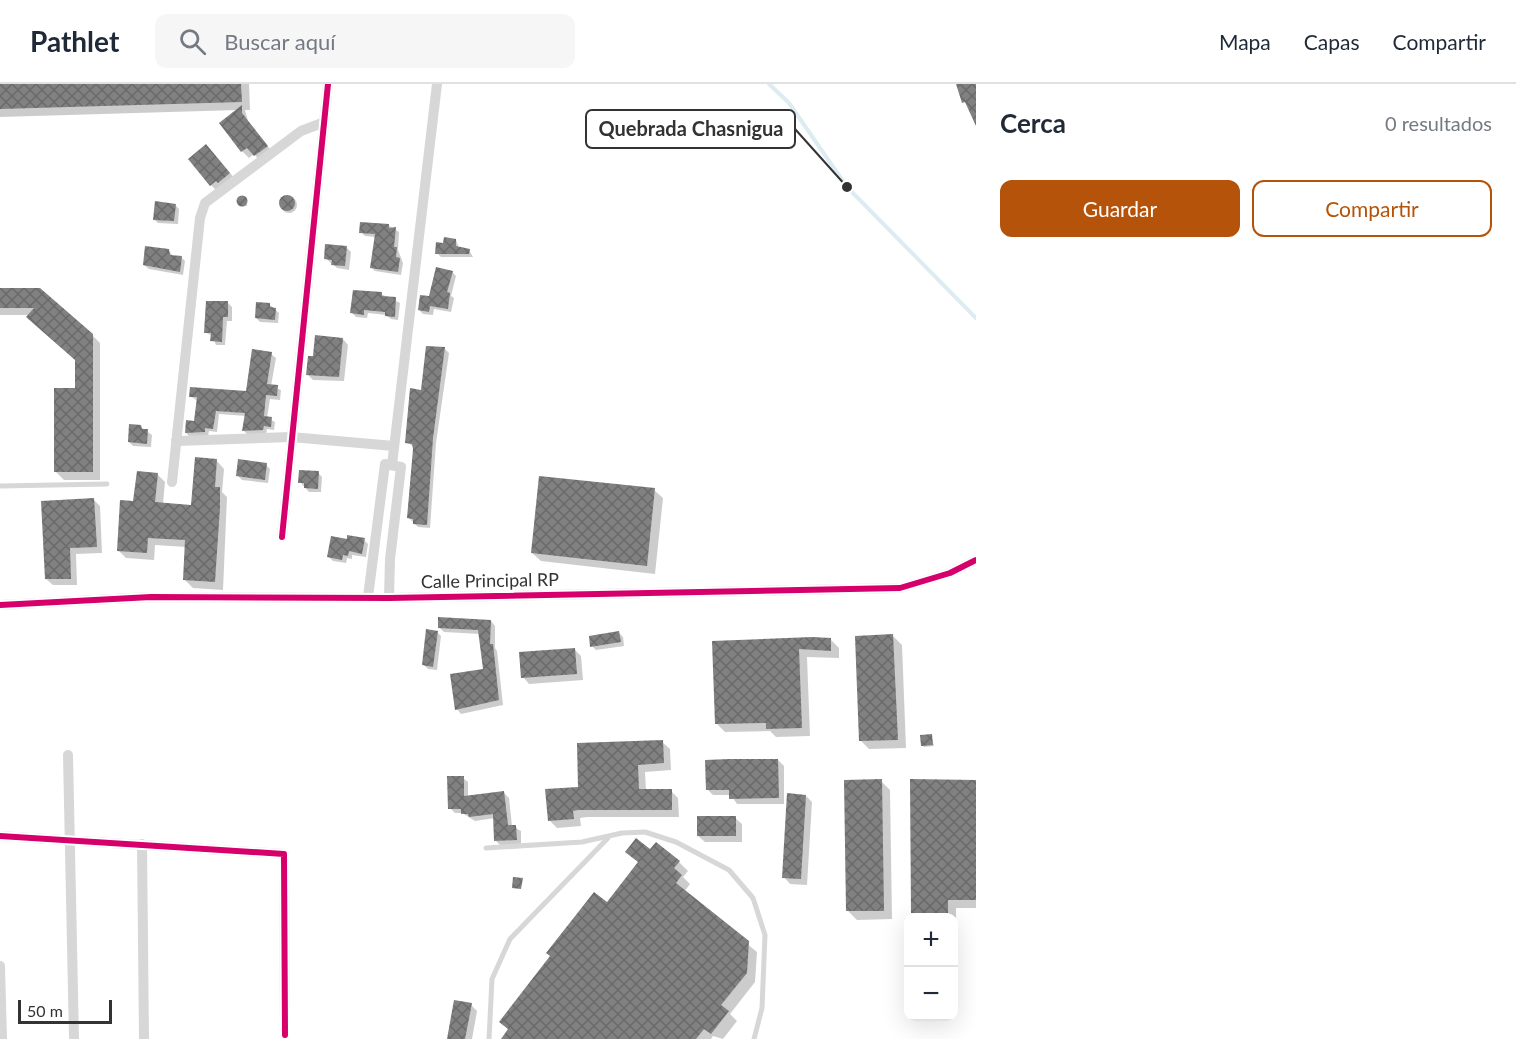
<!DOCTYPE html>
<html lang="es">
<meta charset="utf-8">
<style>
:root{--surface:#fff;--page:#f6f6f7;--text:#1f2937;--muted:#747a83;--line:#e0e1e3;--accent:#b45309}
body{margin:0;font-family:Lato,sans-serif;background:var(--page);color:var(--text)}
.controls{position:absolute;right:18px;bottom:18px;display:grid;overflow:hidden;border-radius:12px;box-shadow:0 6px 24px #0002}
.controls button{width:54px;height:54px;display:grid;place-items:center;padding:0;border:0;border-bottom:2px solid var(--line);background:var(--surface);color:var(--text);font:30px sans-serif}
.scale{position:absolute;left:18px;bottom:15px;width:94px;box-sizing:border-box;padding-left:6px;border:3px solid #333;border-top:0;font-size:16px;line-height:21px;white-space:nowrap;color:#333;-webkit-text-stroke:4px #fff;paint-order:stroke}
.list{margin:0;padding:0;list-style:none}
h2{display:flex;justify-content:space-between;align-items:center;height:78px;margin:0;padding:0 24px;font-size:26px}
h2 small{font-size:20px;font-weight:400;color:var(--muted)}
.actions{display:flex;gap:12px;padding:18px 24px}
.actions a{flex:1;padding:14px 0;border:2px solid var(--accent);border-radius:12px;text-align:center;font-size:21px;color:var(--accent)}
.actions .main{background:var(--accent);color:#fff}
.icon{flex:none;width:33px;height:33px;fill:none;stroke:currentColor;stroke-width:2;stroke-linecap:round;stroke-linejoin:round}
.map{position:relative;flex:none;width:976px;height:955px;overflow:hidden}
header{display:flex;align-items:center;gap:36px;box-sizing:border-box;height:84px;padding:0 30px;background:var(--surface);border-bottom:2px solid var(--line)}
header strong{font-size:28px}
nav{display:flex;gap:33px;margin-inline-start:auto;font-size:21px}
.search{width:420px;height:54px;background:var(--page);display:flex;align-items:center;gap:15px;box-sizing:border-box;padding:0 21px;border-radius:12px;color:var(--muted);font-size:22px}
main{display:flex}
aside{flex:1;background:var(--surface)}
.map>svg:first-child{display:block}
.shadow{fill:#0003}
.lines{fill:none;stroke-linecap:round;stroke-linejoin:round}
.stream{stroke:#ddebf3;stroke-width:4}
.building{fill:url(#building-cross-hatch)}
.lane{stroke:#d7d7d7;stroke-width:5}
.street{stroke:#d7d7d7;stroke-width:10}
.cycleway-casing{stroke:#fff;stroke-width:10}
.cycleway{stroke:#d6006c;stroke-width:6}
.labels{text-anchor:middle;stroke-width:6;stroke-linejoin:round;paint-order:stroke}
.street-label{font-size:18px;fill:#333;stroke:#fff}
.leader{fill:none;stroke:#333;stroke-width:2}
.callout-dot{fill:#333;stroke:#fff;stroke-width:2}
.callout{fill:#fff;stroke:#333;stroke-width:2}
.callout-label{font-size:20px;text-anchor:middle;font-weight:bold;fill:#333}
</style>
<header>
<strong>Pathlet</strong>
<div class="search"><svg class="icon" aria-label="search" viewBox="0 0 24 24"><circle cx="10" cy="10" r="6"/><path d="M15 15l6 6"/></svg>Buscar aquí</div>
<nav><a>Mapa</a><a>Capas</a><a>Compartir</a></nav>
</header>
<main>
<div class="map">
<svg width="976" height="955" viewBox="0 0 976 955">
<defs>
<pattern id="building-cross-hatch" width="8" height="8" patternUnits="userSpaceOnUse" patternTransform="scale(1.5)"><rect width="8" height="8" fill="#818181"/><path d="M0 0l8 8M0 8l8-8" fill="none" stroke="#6a6a6a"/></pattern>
</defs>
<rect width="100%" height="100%" fill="#fff"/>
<g class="shadow">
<polygon points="0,0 249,0 250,26 245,26 248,37 273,69 261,78 254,70 249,74 242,67 221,39 238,26 0,33"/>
<polygon points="212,68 236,96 217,107 211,101"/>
<circle cx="289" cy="121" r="8"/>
<polygon points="245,114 247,122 241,122 239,115"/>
<polygon points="175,121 179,125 178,140 158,139 154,135"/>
<polygon points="388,141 399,148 398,166 403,179 401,191 375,187 371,183 376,153 365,152 361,148"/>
<polygon points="456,156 459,164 469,166 473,173 441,173 437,169"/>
<polygon points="347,164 351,168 349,186 337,184 325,174"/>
<polygon points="168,166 173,172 181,173 185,177 183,191 149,185 144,181"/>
<polygon points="452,188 456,192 451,212 454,214 451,228 434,225 433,231 423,230 419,226"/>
<polygon points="0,206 92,251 100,259 100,396 64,396 56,388 77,305 76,276 27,231 0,231"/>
<polygon points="381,210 400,219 398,236 391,235 386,231 368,229 367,234 356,233 352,229"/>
<polygon points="228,219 232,223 232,237 227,237 225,261 216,261 212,252 205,248"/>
<polygon points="269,220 279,229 278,239 260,238 256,234"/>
<polygon points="343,255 348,261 344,297 313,296 308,291 314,274"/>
<polygon points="445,265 449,269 436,359 430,444 418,443 409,434 414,363 407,358 422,307"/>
<polygon points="271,270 276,274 271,302 281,306 280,316 270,315 267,334 275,338 274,346 267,345 266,350 248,351 244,347 246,332 219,330 217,348 209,347 208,352 190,353 186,349 195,338 198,317 190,312 248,308"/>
<polygon points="141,343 152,351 151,363 133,362 129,358"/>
<polygon points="216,376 224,385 222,408 227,413 223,506 193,504 184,495 186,463 155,461 154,476 126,474 118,466 135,419 157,390 165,398 163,420 193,422"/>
<polygon points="266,381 270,385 268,399 242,396 238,392"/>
<polygon points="318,389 322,393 321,408 309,408 300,398"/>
<polygon points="654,406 663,414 655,490 541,477 532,469"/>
<polygon points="93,415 100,422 102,469 76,470 77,501 53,501 46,495"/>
<polygon points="348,456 364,456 368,460 366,473 352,471 352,475 347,474 346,479 333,477 329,473"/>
<polygon points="491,537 495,542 495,564 497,567 503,621 461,630 457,625 485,586 480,550 444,548 439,543"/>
<polygon points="437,548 441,552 437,586 428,585 424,581"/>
<polygon points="619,549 623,553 624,562 596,566 592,562"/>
<polygon points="893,552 902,561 906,664 869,665 860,656"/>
<polygon points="831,556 839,564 839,574 807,573 810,652 776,653 770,647 725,648 717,640 714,558"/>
<polygon points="575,566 581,572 583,596 529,600 523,593"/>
<polygon points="931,652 934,662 924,663 922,661"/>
<polygon points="662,658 670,665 671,686 645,688 646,707 671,707 678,714 679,733 587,733 580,734 581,742 557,744 549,736 580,704"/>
<polygon points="778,676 784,682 784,720 737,720 731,711 713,711 707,705"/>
<polygon points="463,694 468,698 468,713 504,709 509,714 512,742 521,747 521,761 501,762 496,757 495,734 475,737 462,729 455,729 450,724"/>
<polygon points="881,697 890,706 892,835 857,836 848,827"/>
<polygon points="976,697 976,824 956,824 956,837 954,834 918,834 912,828"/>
<polygon points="806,712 812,718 807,801 790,800 784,793"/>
<polygon points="735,734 742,740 742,758 705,758 698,752"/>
<polygon points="650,767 679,778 688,787 683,793 690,800 684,808 757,868 755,898 730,930 737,937 723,955 713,952 711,955 504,955"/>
<polygon points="471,921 477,927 472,955 448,955"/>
</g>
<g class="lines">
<polyline class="stream" points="769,0 789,19 847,103 976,234"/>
</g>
<g class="building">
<polygon points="0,0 241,0 242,18 0,25"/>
<polygon points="956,0 976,0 976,42 965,18 962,19"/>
<polygon points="242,21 242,29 268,62 254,72 247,64 241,68 219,39"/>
<polygon points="206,60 230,89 218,99 216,97 210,102 188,75"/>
<circle cx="287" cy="119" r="8"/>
<circle cx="242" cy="117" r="5.5"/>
<polygon points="155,117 176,120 174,137 153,136"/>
<polygon points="360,138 389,140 389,144 396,143 394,163 397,163 396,173 400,174 398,188 370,184 375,150 359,149"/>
<polygon points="444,153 456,155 456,162 470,165 469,170 435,170 436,158 443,159"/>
<polygon points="325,160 347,162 345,182 331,181 332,176 324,175"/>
<polygon points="145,162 169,165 170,171 182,172 180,188 143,181"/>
<polygon points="436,183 453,187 447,208 450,209 448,225 430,222 429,228 418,226 420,211 429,212"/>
<polygon points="0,204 40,204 93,250 93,388 54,388 54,304 75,304 75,276 26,233 34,224 0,224"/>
<polygon points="353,206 382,208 382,212 396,213 395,233 385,232 385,228 364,226 364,231 350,229"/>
<polygon points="206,217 228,217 228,233 223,233 222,258 210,257 211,249 204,249"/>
<polygon points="256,218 270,219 270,223 276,224 275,236 255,234"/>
<polygon points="315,251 343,254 339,293 306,291 308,272 313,272"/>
<polygon points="426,262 445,263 433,354 427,441 413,440 413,435 407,434 413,365 412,360 405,359 410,304 421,306"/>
<polygon points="252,265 272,268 267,300 278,301 277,312 266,311 264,332 272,333 271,343 264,342 263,346 242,347 245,329 216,327 213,345 205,344 205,348 185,349 186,336 194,337 197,313 189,313 190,303 246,307"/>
<polygon points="129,340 141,341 142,345 148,345 147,360 128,358"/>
<polygon points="195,373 217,375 215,403 220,403 220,423 215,498 183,496 185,456 148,454 147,469 117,467 120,416 133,417 137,387 158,389 155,418 191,421"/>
<polygon points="238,375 267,379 265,396 236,392"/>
<polygon points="299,386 319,387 318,405 304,404 304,399 298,399"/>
<polygon points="539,392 655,404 647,482 531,469"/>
<polygon points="94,414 97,463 70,464 71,495 45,495 41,417"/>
<polygon points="347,451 365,454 362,470 349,467 348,472 343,471 342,476 327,473 331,452 347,455"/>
<polygon points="438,533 491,536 490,560 493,560 499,616 455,626 450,590 483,585 478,546 438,544"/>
<polygon points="426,545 438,547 433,583 422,581"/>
<polygon points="619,547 621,558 590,563 589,552"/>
<polygon points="893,550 898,656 859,657 855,552"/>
<polygon points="812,553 831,554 831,567 799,565 802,644 766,645 766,639 715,640 712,557"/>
<polygon points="575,564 577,590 521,594 519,568"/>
<polygon points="932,650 933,661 921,662 920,651"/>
<polygon points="663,656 664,679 638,681 639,705 672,705 672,726 578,726 573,727 574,735 548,737 545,705 578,703 577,659"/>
<polygon points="729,675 778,675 779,714 729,715 729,706 706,706 705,676"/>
<polygon points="447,692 464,692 464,712 504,707 508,741 516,741 517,756 494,757 493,730 469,733 468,730 461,730 461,725 448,725"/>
<polygon points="882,695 884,827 846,827 844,696"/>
<polygon points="910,695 976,696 976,816 948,816 948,829 911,829"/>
<polygon points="787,709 806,711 801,795 782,794"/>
<rect x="697" y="732" width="39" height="20"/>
<polygon points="636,754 650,765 656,758 680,777 674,784 682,791 676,799 749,857 747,889 721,921 729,927 711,950 704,945 696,955 501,955 508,945 499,938 550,872 546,869 594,808 607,818 638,778 625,768"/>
<polygon points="513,793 523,794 521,805 512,804"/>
<polygon points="454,916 472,919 465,955 447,955"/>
</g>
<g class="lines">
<g class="lane">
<polyline points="0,402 107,400"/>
<polyline points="486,764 582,758 622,749 645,748 676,758 729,786 753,814 765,851 762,924 754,955"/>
<polyline points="489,955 492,895 510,855 608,754"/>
</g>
<g class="street">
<polyline points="176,357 291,353 394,362"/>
<polyline points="392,381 437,0"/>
<polyline points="172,398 200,134 205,119 301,47 322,39"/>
<polyline points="282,453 328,0"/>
<polyline points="368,513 385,380 401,383 390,475 389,514"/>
<polyline points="0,521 151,513 389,514 900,504 950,489 976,476"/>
<polyline points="68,671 74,955"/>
<polyline points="0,752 284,770 285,951"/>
<polyline points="142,760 144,955"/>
<polyline points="0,882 2,955"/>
</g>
<defs>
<g id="cycleway">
<polyline points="282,453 328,0"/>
<polyline points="0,521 151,513 389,514 900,504 950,489 976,476"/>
<polyline points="0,752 284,770 285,951"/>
</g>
</defs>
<use href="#cycleway" class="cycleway-casing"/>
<use href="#cycleway" class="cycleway"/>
</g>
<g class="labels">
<g class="street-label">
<text transform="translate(490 497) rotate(-1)" y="6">Calle Principal RP</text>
</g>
</g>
<path class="leader" d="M847 103L795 45"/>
<circle class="callout-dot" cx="847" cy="103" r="6"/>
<rect class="callout" x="586" y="26" width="209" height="38" rx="6"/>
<g class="callout-label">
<text x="691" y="52">Quebrada Chasnigua</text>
</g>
</svg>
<div class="controls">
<button>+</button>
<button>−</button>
</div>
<div class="scale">50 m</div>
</div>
<aside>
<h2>Cerca<small>0 resultados</small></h2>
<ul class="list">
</ul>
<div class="actions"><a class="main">Guardar</a><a>Compartir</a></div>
</aside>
</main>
